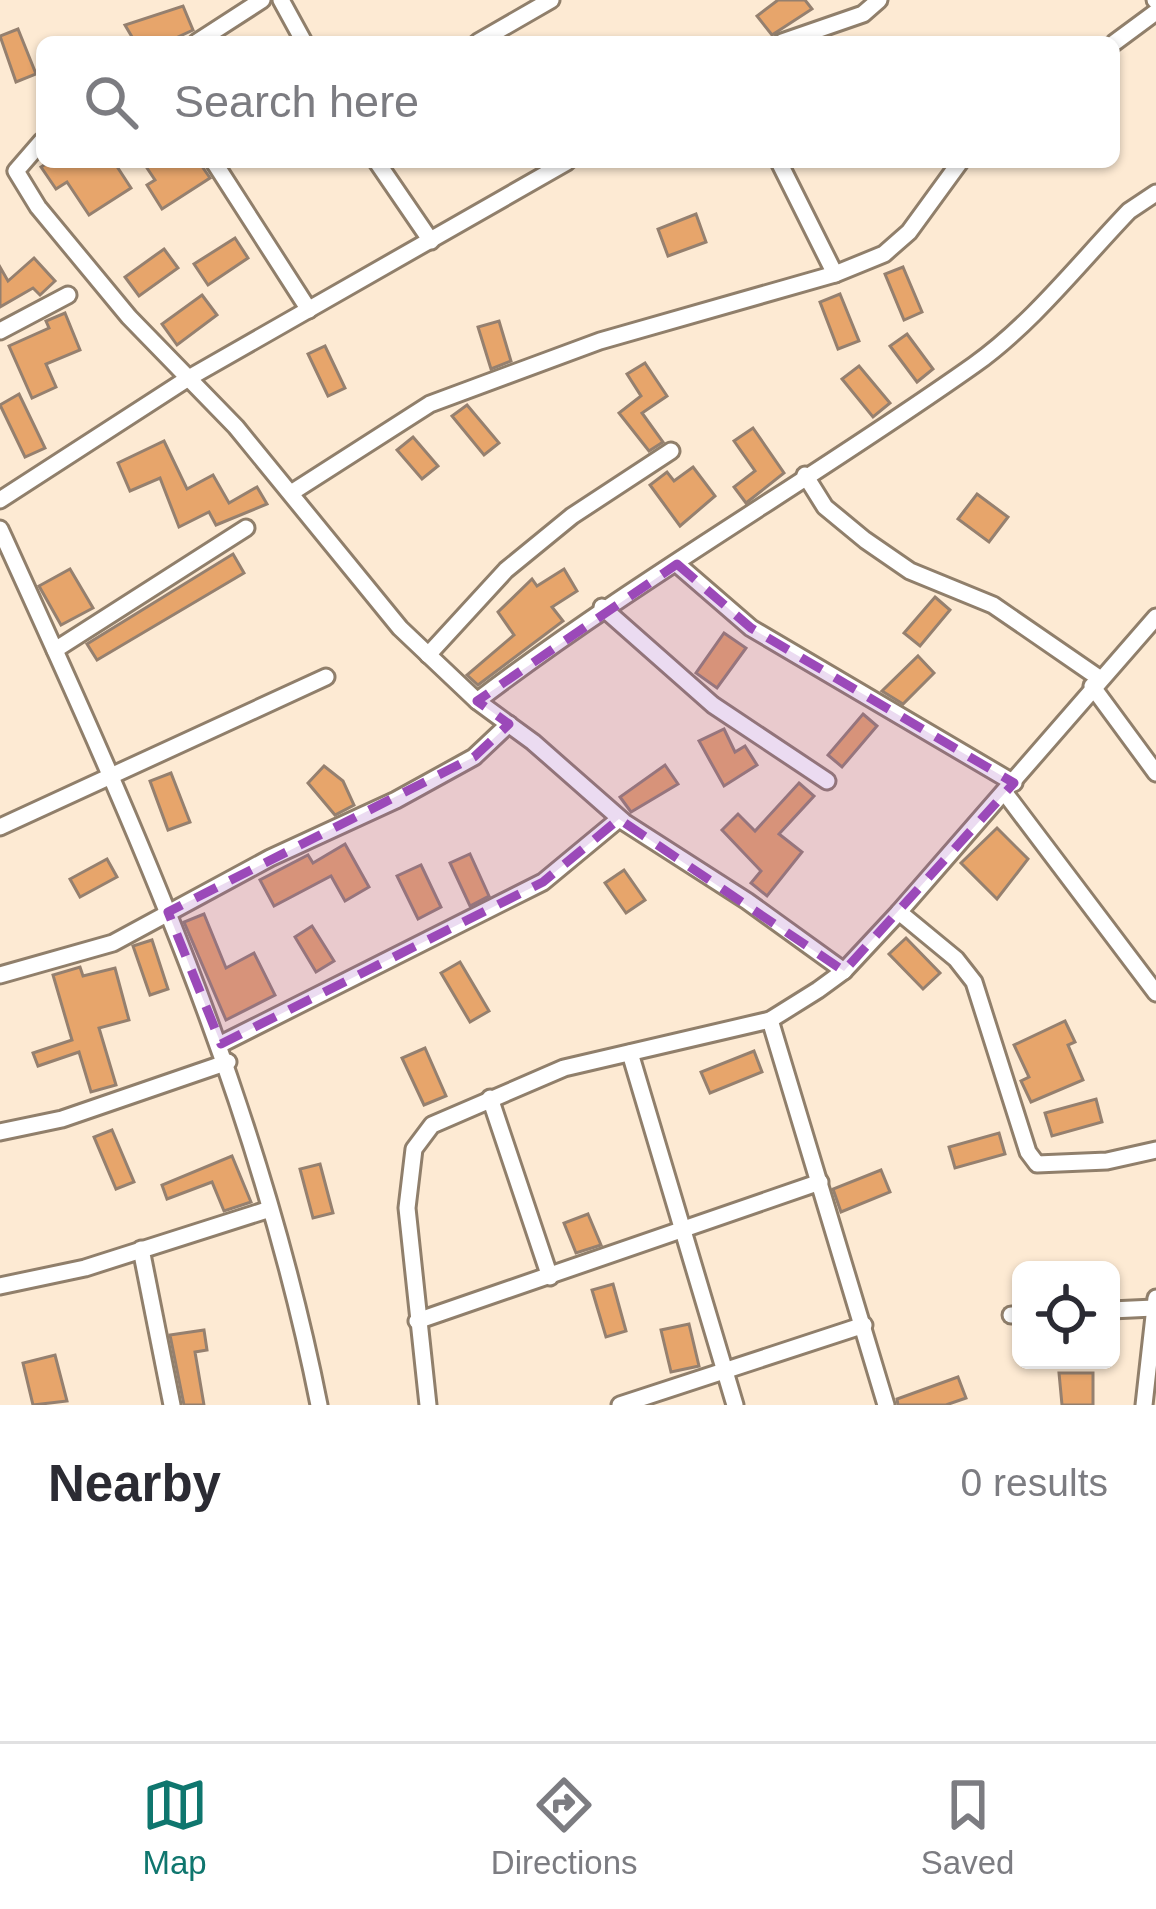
<!DOCTYPE html>
<style>
:root{--surface:#fff;--page:#f7f7f7;--text:#2b2b33;--muted:#7c7c81;--line:#e1e1e2;--accent:#0f766e}
body{margin:0;font-family:Arial,sans-serif;background:var(--page);color:var(--text)}
.controls{position:absolute;right:36px;bottom:36px;display:grid;overflow:hidden;border-radius:18px;box-shadow:0 3px 9px #0004}
.controls button{width:108px;height:108px;display:grid;place-items:center;padding:0;border:0;border-bottom:3px solid var(--line);background:var(--surface);color:var(--text);font:60px sans-serif}
.list{margin:0;padding:0;list-style:none}
h2{display:flex;justify-content:space-between;align-items:center;height:156px;margin:0;padding:0 48px;font-size:51px}
h2 small{font-size:39px;font-weight:400;color:var(--muted)}
.icon{flex:none;width:66px;height:66px;fill:none;stroke:currentColor;stroke-width:2;stroke-linecap:round;stroke-linejoin:round}
.map{position:relative;flex:none;width:1156px;height:1405px;overflow:hidden}
.search{position:absolute;background:var(--surface);box-shadow:0 3px 9px #0004;left:36px;right:36px;top:36px;height:132px;display:flex;align-items:center;gap:30px;box-sizing:border-box;padding:0 42px;border-radius:18px;color:var(--muted);font-size:45px}
.sheet{height:336px;background:var(--surface)}
nav{display:flex;justify-content:space-around;align-items:center;box-sizing:border-box;height:168px;border-top:3px solid var(--line);background:var(--surface);font-size:33px;color:var(--muted)}
nav a{display:grid;justify-items:center;gap:6px}
nav .on{color:var(--accent)}
.map>svg:first-child{display:block}
.building{fill:#e7a56b;stroke:#95806f;stroke-width:3}
.lines{fill:none;stroke-linecap:round;stroke-linejoin:round}
.street-casing{stroke:#907f6b;stroke-width:21}
.street{stroke:#fff;stroke-width:15}
.marked{fill:#9b49b9;fill-opacity:0.2;stroke:#9b49b9;stroke-width:9;stroke-dasharray:24 15;stroke-linejoin:round}
</style>
<div class="map">
<svg width="1156" height="1405" viewBox="0 0 1156 1405">
<rect width="100%" height="100%" fill="#fdead3"/>
<g class="building">
<polygon points="778,0 805,0 812,9 772,35 757,16"/>
<polygon points="183,6 193,30 167,42 135,42 125,25"/>
<polygon points="18,29 36,74 16,82 0,36"/>
<polygon points="49,162 114,162 131,188 89,215 67,182 56,189 41,167"/>
<polygon points="143,162 199,162 210,178 162,209 147,185 155,180"/>
<polygon points="696,214 706,242 668,256 658,229"/>
<polygon points="235,238 248,258 208,285 194,264"/>
<polygon points="164,249 178,268 139,296 125,277"/>
<polygon points="34,258 55,281 40,295 33,288 0,307 0,267 8,281"/>
<polygon points="903,267 922,312 904,320 885,274"/>
<polygon points="840,294 859,341 838,349 820,302"/>
<polygon points="202,295 217,315 177,345 162,324"/>
<polygon points="65,313 80,350 46,364 56,387 32,398 9,346 49,328 46,321"/>
<polygon points="499,321 511,361 491,369 478,327"/>
<polygon points="907,334 933,369 917,382 890,346"/>
<polygon points="325,346 345,388 328,396 308,354"/>
<polygon points="645,363 667,396 642,413 663,442 649,451 619,413 641,396 627,374"/>
<polygon points="859,366 890,403 873,417 842,379"/>
<polygon points="19,394 45,448 25,457 0,405"/>
<polygon points="467,405 499,443 484,455 452,416"/>
<polygon points="753,428 784,473 746,503 734,487 755,471 734,441"/>
<polygon points="413,437 438,466 422,479 397,450"/>
<polygon points="164,441 187,489 213,475 229,503 257,487 267,504 216,525 209,512 179,527 160,478 130,491 118,463"/>
<polygon points="693,467 715,496 680,526 650,485 667,472 674,481"/>
<polygon points="977,494 1008,517 989,542 958,519"/>
<polygon points="233,554 244,573 97,660 87,644"/>
<polygon points="70,569 93,608 61,625 39,586"/>
<polygon points="564,569 577,591 552,607 563,621 478,685 467,675 514,635 498,612 532,579 537,586"/>
<polygon points="935,597 950,610 920,646 904,633"/>
<polygon points="724,633 746,648 717,688 696,673"/>
<polygon points="918,656 934,673 903,704 882,691"/>
<polygon points="863,714 877,726 842,767 828,755"/>
<polygon points="724,729 735,752 745,746 757,765 724,786 699,741"/>
<polygon points="665,765 678,784 631,812 620,797"/>
<polygon points="324,766 343,781 354,805 335,815 308,783"/>
<polygon points="171,773 190,822 168,830 150,781"/>
<polygon points="799,783 814,796 779,834 802,852 767,896 751,883 761,871 722,830 738,814 755,831"/>
<polygon points="997,828 1028,859 997,899 961,863"/>
<polygon points="345,844 369,887 345,901 331,876 274,906 260,880 308,855 313,863"/>
<polygon points="470,854 489,896 470,906 450,863"/>
<polygon points="107,859 117,877 80,897 70,879"/>
<polygon points="421,865 441,907 418,919 397,876"/>
<polygon points="624,870 645,900 626,913 605,883"/>
<polygon points="204,914 226,968 254,953 275,995 226,1020 184,922"/>
<polygon points="312,926 334,961 316,972 295,937"/>
<polygon points="906,938 940,973 923,989 889,954"/>
<polygon points="152,940 168,989 150,995 133,946"/>
<polygon points="460,962 489,1011 470,1022 441,973"/>
<polygon points="80,967 83,976 115,968 129,1020 99,1028 116,1085 91,1092 79,1052 38,1066 33,1053 72,1040 53,975"/>
<polygon points="1065,1021 1075,1042 1068,1045 1083,1080 1031,1102 1021,1081 1029,1077 1014,1045"/>
<polygon points="425,1048 446,1096 424,1105 402,1058"/>
<polygon points="754,1051 762,1072 710,1093 701,1072"/>
<polygon points="1096,1099 1102,1122 1052,1136 1045,1113"/>
<polygon points="112,1130 134,1182 116,1189 94,1137"/>
<polygon points="999,1133 1005,1154 955,1168 949,1147"/>
<polygon points="232,1156 251,1202 224,1211 212,1182 167,1199 162,1185"/>
<polygon points="320,1164 333,1213 313,1218 300,1169"/>
<polygon points="881,1170 890,1192 841,1212 833,1189"/>
<polygon points="588,1214 601,1245 576,1253 564,1223"/>
<polygon points="613,1284 626,1331 606,1337 592,1290"/>
<polygon points="689,1324 699,1366 671,1372 661,1330"/>
<polygon points="204,1330 207,1350 195,1352 204,1405 184,1405 170,1335"/>
<polygon points="55,1355 67,1401 33,1405 23,1363"/>
<polygon points="1059,1373 1093,1373 1093,1405 1062,1405"/>
<polygon points="958,1377 966,1398 946,1405 898,1405 897,1399"/>
</g>
<g class="lines">
<defs>
<g id="street">
<polyline points="281,0 304,42"/>
<polyline points="1155,0 1156,1"/>
<polyline points="197,42 262,0"/>
<polyline points="478,42 551,0"/>
<polyline points="782,42 863,14 879,0"/>
<polyline points="1114,43 1156,12"/>
<polyline points="42,141 16,171 38,207 129,317 236,427 400,628 477,701 533,742 624,822 747,901 844,971"/>
<polyline points="214,162 309,310"/>
<polyline points="377,162 431,241"/>
<polyline points="779,162 835,274"/>
<polyline points="0,331 68,295"/>
<polyline points="805,475 825,507 865,540 910,571 993,605 1099,678"/>
<polyline points="291,493 430,404 600,341 835,274 884,254 909,232 960,162"/>
<polyline points="0,500 187,379 567,162"/>
<path d="M0,529C131,817 257,1092 319,1405"/>
<polyline points="677,564 751,628 1014,783"/>
<polyline points="602,607 713,705 827,781"/>
<polyline points="55,650 246,528"/>
<polyline points="428,655 506,570 572,516 671,451"/>
<polyline points="1092,686 1156,773"/>
<path d="M477,701C636,580 810,481 974,365C1032,324 1080,262 1129,211L1156,193"/>
<polyline points="1005,793 1156,993"/>
<polyline points="0,827 326,677"/>
<polyline points="899,912 956,959 974,982 1028,1152 1037,1164 1107,1161 1156,1150"/>
<polyline points="0,975 113,943 270,858 396,800 474,757 509,724"/>
<polyline points="770,1020 886,1405"/>
<polyline points="221,1044 543,882 619,819"/>
<polyline points="630,1053 735,1405"/>
<polyline points="490,1098 550,1277"/>
<polyline points="0,1132 62,1119 228,1062"/>
<polyline points="141,1249 172,1405"/>
<polyline points="0,1286 85,1268 270,1209"/>
<polyline points="1111,1310 1154,1308"/>
<polyline points="1011,1315 1021,1315"/>
<polyline points="417,1321 820,1182"/>
<polyline points="428,1405 407,1208 414,1149 432,1125 564,1068 770,1020 818,990 844,971 899,912 1156,617"/>
<polyline points="620,1405 864,1325"/>
<polyline points="1144,1405 1156,1298"/>
</g>
</defs>
<use href="#street" class="street-casing"/>
<use href="#street" class="street"/>
</g>
<path class="marked" d="M677,564L751,628L1014,783L844,971L619,819L543,882L221,1044L168,912L474,757L509,724L477,701Z"/>
</svg>
<div class="controls">
<button><svg class="icon" aria-label="locate" viewBox="0 0 24 24"><circle cx="12" cy="12" r="6"/><path d="M12 2v4M12 18v4M2 12h4M18 12h4"/></svg></button>
</div>
<div class="search"><svg class="icon" aria-label="search" viewBox="0 0 24 24"><circle cx="10" cy="10" r="6"/><path d="M15 15l6 6"/></svg>Search here</div>
</div>
<section class="sheet">
<h2>Nearby<small>0 results</small></h2>
<ul class="list">
</ul>
</section>
<nav>
<a class="on"><svg class="icon" aria-label="map" viewBox="0 0 24 24"><path d="M3 6l6-2 6 2 6-2v14l-6 2-6-2-6 2zM9 4v14M15 6v14"/></svg>Map</a>
<a><svg class="icon" aria-label="directions" viewBox="0 0 24 24"><path d="M12 3l9 9-9 9-9-9zM9 14v-3h6M13 9l2 2-2 2"/></svg>Directions</a>
<a><svg class="icon" aria-label="saved" viewBox="0 0 24 24"><path d="M7 4h10v16l-5-4-5 4z"/></svg>Saved</a>
</nav>
